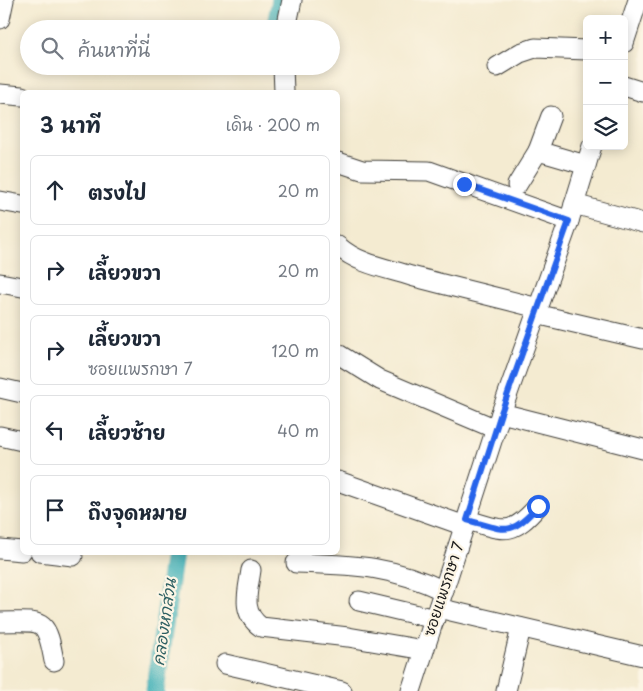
<!DOCTYPE html>
<html lang="th">
<meta charset="utf-8">
<style>
:root{--surface:#fff;--page:#f6f6f7;--text:#1f2937;--muted:#747a83;--line:#e0e1e3}
body{margin:0;font-family:"Playpen Sans","Playpen Sans Thai",sans-serif;background:var(--page);color:var(--text)}
.controls{position:absolute;right:15px;top:15px;display:grid;overflow:hidden;border-radius:8px;box-shadow:0 2px 12px #0003}
.controls button{width:45px;height:45px;display:grid;place-items:center;padding:0;border:0;border-bottom:1px solid var(--line);background:var(--surface);color:var(--text);font:25px sans-serif}
.stop{position:absolute;width:15px;height:15px;margin:-11px;border:4px solid #2563eb;border-radius:50%;background:#fff}
.stop.end{background:#2563eb;border-color:#fff;box-shadow:0 1px 5px #0008}
.list{margin:0;padding:0;list-style:none}
h2{display:flex;justify-content:space-between;align-items:center;height:65px;margin:0;padding:0 20px;font-size:21px}
h2 small{font-size:16px;font-weight:400;color:var(--muted)}
.list li{display:grid;grid-template-columns:32px 1fr auto;gap:15px;align-items:center;box-sizing:border-box;height:70px;margin:0 10px 10px;padding:0 10px;border:1px solid var(--line);border-radius:8px}
.list b{display:block;font-size:19px;white-space:nowrap}
.list p{margin:0;font-size:16px;white-space:nowrap;color:var(--muted)}
.list em{font-size:16px;font-style:normal;color:var(--muted)}
.icon{flex:none;width:28px;height:28px;fill:none;stroke:currentColor;stroke-width:2;stroke-linecap:round;stroke-linejoin:round}
.map{position:relative;flex:none;width:643px;height:691px;overflow:hidden}
.search{position:absolute;background:var(--surface);box-shadow:0 2px 12px #0003;left:20px;top:20px;width:320px;height:55px;display:flex;align-items:center;gap:12px;box-sizing:border-box;padding:0 18px;border-radius:28px;color:var(--muted);font-size:19px}
.panel{position:absolute;background:var(--surface);box-shadow:0 2px 12px #0003;left:20px;top:90px;width:320px;height:465px;border-radius:8px}
.map>svg:first-child{display:block}
.lines{fill:none;stroke-linecap:round;stroke-linejoin:round}
.canal{stroke:#40b0b8;stroke-width:19}
.minor-casing{stroke:#3c3b37;stroke-width:21}
.minor{stroke:#fff;stroke-width:19}
.route{stroke:#2563eb;stroke-width:6}
.labels{text-anchor:middle;stroke-width:4.5;stroke-linejoin:round;paint-order:stroke}
.street-label{font-size:15px;fill:#1c1c1c;stroke:#fcf5e5}
.water-label{font-size:16px;font-style:italic;fill:#2c5f62;stroke:#fcf5e5}
</style>
<div class="map">
<svg width="643" height="691" viewBox="0 0 643 691">
<rect width="100%" height="100%" fill="#fcf5e5"/>
<filter id="ink" filterUnits="userSpaceOnUse"><feTurbulence type="fractalNoise" baseFrequency=".02" numOctaves="2"/><feDisplacementMap in="SourceGraphic" scale="10" xChannelSelector="R" yChannelSelector="G"/><feConvolveMatrix kernelMatrix="1 2 1 2 8 2 1 2 1" color-interpolation-filters="sRGB"/></filter>
<filter id="wash" filterUnits="userSpaceOnUse"><feTurbulence type="fractalNoise" baseFrequency=".0096" numOctaves="4" result="noise"/><feDisplacementMap in="SourceGraphic" scale="20" xChannelSelector="R" yChannelSelector="G"/><feGaussianBlur stdDeviation="1.12" result="paint"/><feColorMatrix in="noise" values="0 0 0 0 0 0 0 0 0 0 0 0 0 0 0 0 0 1.4 0 .05"/><feComposite in="paint" operator="in"/></filter>
<g filter="url(#wash)">
<rect width="100%" height="100%" fill="#f4ebd1"/>
<g class="lines">
<g class="canal">
<polyline points="275,29 281,0"/>
<polyline points="155,691 174,552"/>
</g>
</g>
</g>
<g filter="url(#ink)">
<g class="lines">
<defs>
<g id="minor">
<polyline points="0,19 4,0"/>
<polyline points="286,29 292,0"/>
<polyline points="624,43 638,0"/>
<polyline points="283,66 284,92"/>
<polyline points="497,67 520,53 535,48 587,50"/>
<polyline points="624,86 643,92"/>
<polyline points="0,94 22,96"/>
<polyline points="538,151 551,116"/>
<polyline points="338,162 362,170 429,171 569,221"/>
<polyline points="517,185 538,151 586,165"/>
<polyline points="0,201 22,205"/>
<polyline points="574,204 643,223"/>
<path d="M338,246C358,264 386,268 411,276C453,287 496,297 538,308"/>
<polyline points="0,283 22,287"/>
<polyline points="536,314 643,339"/>
<polyline points="338,354 380,380 496,429"/>
<polyline points="0,388 22,393"/>
<polyline points="501,413 643,449"/>
<polyline points="0,436 22,441"/>
<polyline points="338,481 465,526"/>
<path d="M467,520C504,530 510,538 538,506"/>
<polyline points="0,549 22,551"/>
<polyline points="40,552 73,556"/>
<path d="M296,563C353,565 391,565 444,591"/>
<path d="M251,570C248,592 240,612 261,627L348,637L424,650"/>
<polyline points="359,601 435,619"/>
<polyline points="438,608 643,656"/>
<path d="M0,622C43,622 46,616 54,661"/>
<polyline points="225,664 342,691"/>
<polyline points="411,691 501,413 569,221 592,146"/>
<polyline points="506,691 521,628"/>
</g>
</defs>
<use href="#minor" class="minor-casing"/>
<use href="#minor" class="minor"/>
</g>
</g>
<g class="lines" filter="url(#ink)">
<path class="route" d="M464,184L569,221L501,413L467,520C505,530 510,538 538,506"/>
</g>
<g class="labels">
<g class="street-label">
<text transform="translate(444 589) rotate(-72)" y="5">ซอยแพรกษา 7</text>
</g>
<g class="water-label">
<text transform="translate(164 622) rotate(-82)" y="6">คลองหกส่วน</text>
</g>
</g>
</svg>
<div class="controls">
<button>+</button>
<button>−</button>
<button><svg class="icon" aria-label="layers" viewBox="0 0 24 24"><path d="M12 4l9 5-9 5-9-5zM3 14l9 5 9-5"/></svg></button>
</div>
<div class="stop" style="left:538px;top:506px"></div>
<div class="stop end" style="left:464px;top:184px"></div>
<div class="search"><svg class="icon" aria-label="search" viewBox="0 0 24 24"><circle cx="10" cy="10" r="6"/><path d="M15 15l6 6"/></svg>ค้นหาที่นี่</div>
<section class="panel">
<h2>3 นาที<small>เดิน · 200 m</small></h2>
<ul class="list">
<li><svg class="icon" aria-label="ahead" viewBox="0 0 24 24"><path d="M12 20V5M6 11l6-6 6 6"/></svg><div><b>ตรงไป</b></div><em>20 m</em></li>
<li><svg class="icon" aria-label="right" viewBox="0 0 24 24"><path d="M7 20v-9h11M14 6l5 5-5 5"/></svg><div><b>เลี้ยวขวา</b></div><em>20 m</em></li>
<li><svg class="icon" aria-label="right" viewBox="0 0 24 24"><path d="M7 20v-9h11M14 6l5 5-5 5"/></svg><div><b>เลี้ยวขวา</b><p>ซอยแพรกษา 7</p></div><em>120 m</em></li>
<li><svg class="icon" aria-label="left" viewBox="0 0 24 24"><path d="M17 20v-9H6M10 6l-5 5 5 5"/></svg><div><b>เลี้ยวซ้าย</b></div><em>40 m</em></li>
<li><svg class="icon" aria-label="arrive" viewBox="0 0 24 24"><path d="M6 21V4h12l-3 4 3 4H6"/></svg><div><b>ถึงจุดหมาย</b></div></li>
</ul>
</section>
</div>
